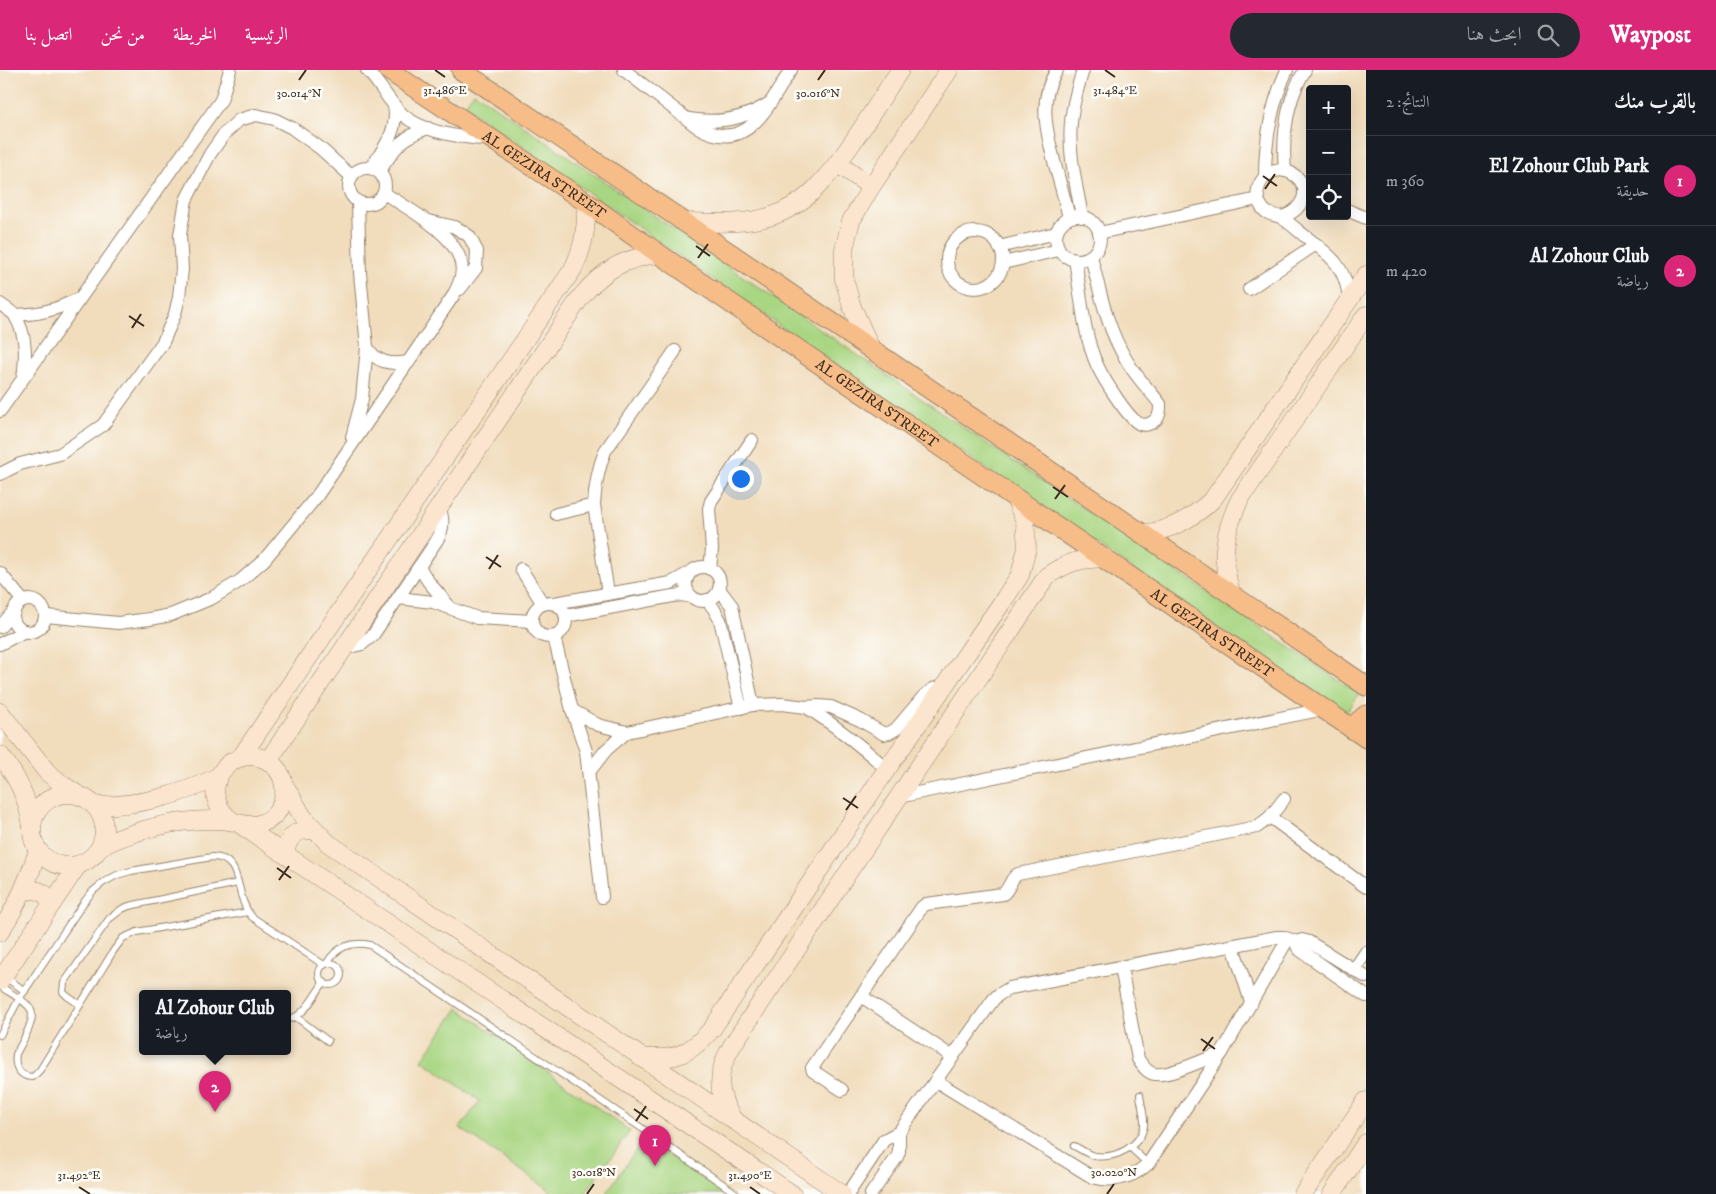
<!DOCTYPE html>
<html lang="ar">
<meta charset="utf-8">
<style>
:root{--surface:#171b24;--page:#242831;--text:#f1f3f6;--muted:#9ea1a6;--line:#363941;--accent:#db2777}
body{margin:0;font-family:"IM FELL DW Pica",Amiri,serif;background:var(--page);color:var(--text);direction:rtl}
.controls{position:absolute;right:15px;top:15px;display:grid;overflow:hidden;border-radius:5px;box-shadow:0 5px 20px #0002}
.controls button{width:45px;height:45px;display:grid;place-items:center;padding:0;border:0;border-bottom:1px solid var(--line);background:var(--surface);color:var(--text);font:25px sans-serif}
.you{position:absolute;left:740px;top:408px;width:18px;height:18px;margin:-12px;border:4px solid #fff;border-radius:50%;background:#1a73e8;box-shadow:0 0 0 8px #1a73e833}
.badge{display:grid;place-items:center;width:32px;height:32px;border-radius:50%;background:var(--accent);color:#fff;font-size:16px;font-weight:700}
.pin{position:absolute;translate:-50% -41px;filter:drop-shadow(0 1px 2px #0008)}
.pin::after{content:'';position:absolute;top:26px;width:18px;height:15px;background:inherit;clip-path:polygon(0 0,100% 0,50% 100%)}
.popup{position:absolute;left:139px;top:920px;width:152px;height:65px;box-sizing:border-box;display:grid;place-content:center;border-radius:5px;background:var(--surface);filter:drop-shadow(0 1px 4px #0005);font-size:16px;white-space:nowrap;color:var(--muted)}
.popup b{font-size:19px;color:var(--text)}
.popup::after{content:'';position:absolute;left:50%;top:100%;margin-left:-10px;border:10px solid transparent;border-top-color:var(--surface)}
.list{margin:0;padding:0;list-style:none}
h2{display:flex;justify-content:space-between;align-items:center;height:65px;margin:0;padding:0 20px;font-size:21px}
h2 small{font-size:16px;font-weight:400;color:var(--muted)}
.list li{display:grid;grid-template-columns:32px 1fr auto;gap:15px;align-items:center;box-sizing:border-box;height:90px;padding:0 20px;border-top:1px solid var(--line)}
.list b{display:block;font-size:19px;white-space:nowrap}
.list p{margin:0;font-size:16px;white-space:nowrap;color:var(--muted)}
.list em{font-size:16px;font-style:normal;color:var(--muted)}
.icon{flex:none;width:28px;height:28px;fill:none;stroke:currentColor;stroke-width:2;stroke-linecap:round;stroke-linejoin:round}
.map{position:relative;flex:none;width:1366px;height:1124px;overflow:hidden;direction:ltr}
header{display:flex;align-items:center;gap:30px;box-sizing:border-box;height:70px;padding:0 25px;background:var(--accent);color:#fff}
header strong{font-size:24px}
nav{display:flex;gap:28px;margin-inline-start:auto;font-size:18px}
.search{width:350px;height:45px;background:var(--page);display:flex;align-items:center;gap:12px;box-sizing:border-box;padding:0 18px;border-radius:28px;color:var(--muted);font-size:19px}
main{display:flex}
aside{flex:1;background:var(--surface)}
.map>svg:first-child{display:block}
.green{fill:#a9d682;stroke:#728050}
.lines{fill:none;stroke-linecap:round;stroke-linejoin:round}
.lane-casing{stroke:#96836c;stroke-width:8}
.street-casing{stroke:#96836c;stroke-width:14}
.secondary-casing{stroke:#96836c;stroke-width:19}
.primary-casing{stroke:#96836c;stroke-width:21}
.lane{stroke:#fff;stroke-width:6}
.street{stroke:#fff;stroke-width:12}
.secondary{stroke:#fce5cf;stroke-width:18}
.primary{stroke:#f7bd88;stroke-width:19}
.ticks{fill:none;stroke:#3b2a1e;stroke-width:2}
.labels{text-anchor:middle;stroke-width:5;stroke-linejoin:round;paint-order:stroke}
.street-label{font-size:15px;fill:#3b2a1e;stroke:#fdfcf7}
.ticks-label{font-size:12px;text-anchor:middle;fill:#3b2a1e;stroke:#fdfcf7;stroke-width:5;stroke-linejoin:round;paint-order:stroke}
</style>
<header>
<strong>Waypost</strong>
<div class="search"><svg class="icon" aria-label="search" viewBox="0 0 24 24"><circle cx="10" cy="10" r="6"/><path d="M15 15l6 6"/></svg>ابحث هنا</div>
<nav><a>الرئيسية</a><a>الخريطة</a><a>من نحن</a><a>اتصل بنا</a></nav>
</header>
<main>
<aside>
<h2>بالقرب منك<small>النتائج: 2</small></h2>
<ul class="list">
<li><span class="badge">1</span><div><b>El Zohour Club Park</b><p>حديقة</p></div><em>360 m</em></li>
<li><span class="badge">2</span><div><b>Al Zohour Club</b><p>رياضة</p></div><em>420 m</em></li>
</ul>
</aside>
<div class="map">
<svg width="1366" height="1124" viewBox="0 0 1366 1124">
<rect width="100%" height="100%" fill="#fdfcf7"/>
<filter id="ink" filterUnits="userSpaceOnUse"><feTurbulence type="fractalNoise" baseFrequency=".02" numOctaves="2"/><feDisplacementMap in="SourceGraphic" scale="10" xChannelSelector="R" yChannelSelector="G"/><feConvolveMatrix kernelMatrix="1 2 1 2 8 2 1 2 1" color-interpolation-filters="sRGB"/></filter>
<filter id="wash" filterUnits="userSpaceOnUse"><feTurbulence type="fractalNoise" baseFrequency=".0096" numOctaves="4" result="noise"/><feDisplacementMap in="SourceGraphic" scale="20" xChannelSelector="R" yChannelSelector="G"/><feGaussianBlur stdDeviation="1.12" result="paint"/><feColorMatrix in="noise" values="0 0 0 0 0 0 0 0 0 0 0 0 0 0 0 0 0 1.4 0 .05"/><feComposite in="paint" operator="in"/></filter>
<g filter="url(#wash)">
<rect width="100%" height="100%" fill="#f1dcbb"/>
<g class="green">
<polygon points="474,22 977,367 1359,624 1345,645 853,307 464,36"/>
<polygon points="458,938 630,1061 585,1124 555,1124 460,1058 480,1031 422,990"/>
<polygon points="644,1068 725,1124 606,1124"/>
</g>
</g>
<g filter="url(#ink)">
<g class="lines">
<defs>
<g id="lane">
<path d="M327,893C336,877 352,871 370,875L646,1061L737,1124"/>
<circle cx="330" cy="904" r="11"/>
<polyline points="5,907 25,921"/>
<path d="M0,916C8,922 28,932 31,940C36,950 21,974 16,984C14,996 19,1007 33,1007L40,1000L114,880L123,868L137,862L248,842"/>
<polyline points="80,935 67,926 63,922 64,913 109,849 122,839 129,836 238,813"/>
<polyline points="296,947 328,971"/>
<path d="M288,949C304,948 315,924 324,912"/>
<path d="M0,965L19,929L84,832L93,821L104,812L117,805L131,801L212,787C245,787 233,826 252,847L324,895"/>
<path d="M1074,1076C1081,1079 1088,1085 1095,1086C1115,1089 1140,1077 1144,1056C1145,1047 1141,1034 1140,1025"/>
<polyline points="1130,1077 1148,1094"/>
</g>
<g id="street">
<path d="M367,0C380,14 389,32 403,45C424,63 464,68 491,70"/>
<path d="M624,0L696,56C748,87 767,36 791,0"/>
<path d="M1057,0C1037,30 1047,63 1055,95C1060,113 1065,130 1069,148"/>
<path d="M689,49C718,54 744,49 768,34"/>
<circle cx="367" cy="116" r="18"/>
<path d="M371,98C384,78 399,60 394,35"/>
<path d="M1285,101C1282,65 1286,31 1305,0"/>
<path d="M379,102C394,79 401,67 428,58"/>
<path d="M1265,106C1265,68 1271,35 1287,0"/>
<polyline points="1347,140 1366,148"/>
<circle cx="1078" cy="168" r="22"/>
<path d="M1082,147C1077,117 1068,84 1071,53C1072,35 1078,17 1083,0"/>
<path d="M1280,147C1303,143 1315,116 1291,103C1270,92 1249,117 1261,136C1266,145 1273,144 1280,147C1289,152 1297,160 1305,166C1330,185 1346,196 1349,229"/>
<polyline points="428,151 455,157 469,166 477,181 476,198 460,219"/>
<circle cx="975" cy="190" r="28"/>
<polyline points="1099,163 1258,129"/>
<polyline points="999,177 1056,163"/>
<path d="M1075,190C1081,223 1083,264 1097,295C1103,308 1128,349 1140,354C1144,356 1151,354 1154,351C1160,347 1160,341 1160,334C1149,319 1136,307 1127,291C1107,259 1100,222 1091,186"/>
<polyline points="1003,193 1059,180"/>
<polyline points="1249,219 1316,174"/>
<path d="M0,234C5,238 12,241 15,246C27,265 26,287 23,308"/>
<path d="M15,245C40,244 56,240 78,229"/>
<path d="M367,277C376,293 391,295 409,292"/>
<polyline points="0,341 221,30 230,0"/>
<polyline points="352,367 362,329 367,277 360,203 358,133"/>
<polyline points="0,404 20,394 60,384 103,355 163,272 175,244 179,227 182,199 180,165 186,130 210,84 224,64 239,50 256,45 274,49 292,58 320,78 351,106"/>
<polyline points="556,444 594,435"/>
<polyline points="419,497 428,511 448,535"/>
<circle cx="703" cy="514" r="17"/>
<polyline points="521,499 543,534"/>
<polyline points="710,499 712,479 709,439 711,431 752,370"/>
<polyline points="0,503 23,531"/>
<polyline points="719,519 732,536 753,635"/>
<path d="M608,523L594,435C595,416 598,399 605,381L675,281"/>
<polyline points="398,528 433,532 477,548 532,551"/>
<circle cx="29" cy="546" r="16"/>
<polyline points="707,530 714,539 720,550 741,638"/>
<circle cx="549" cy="550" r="17"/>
<polyline points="554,533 671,513 689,503"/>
<path d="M46,546L118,553L150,549L171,545L212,528L240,511L264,490L317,426L453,226C458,216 464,205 461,193C455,163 408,139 384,123"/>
<polyline points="566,546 673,526 682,525 692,527"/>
<polyline points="0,557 14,541"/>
<polyline points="554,567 572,640 586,681 602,827"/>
<polyline points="0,574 25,561"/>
<path d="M345,578L362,574L373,565L437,470C444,459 444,449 439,437"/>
<path d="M806,637C835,655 861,676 887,699"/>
<polyline points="572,640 598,655 627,662 753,635 782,634 806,637 818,636 831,637 860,650 884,664 889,663 896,659 924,626 933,619 946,615"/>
<polyline points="589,702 606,680 627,662"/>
<polyline points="898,727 1324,639"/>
<polyline points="1270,747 1366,817"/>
<polyline points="1233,876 1251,932"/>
<path d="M1121,897L1138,989C1142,995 1147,1003 1155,1004C1168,1007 1208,988 1222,983"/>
<polyline points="1354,900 1366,882"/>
<polyline points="1366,907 1309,872 1302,870 1297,872 1297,876 1300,880 1366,926"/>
<polyline points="861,926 953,987"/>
<path d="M936,1011L1092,1107C1114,1113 1132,1108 1148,1094L1222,983L1288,869"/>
<path d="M842,1020L813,1001L812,998L922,837L926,834L1003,824C1011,818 1009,809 1018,804L1257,757L1270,747L1284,729"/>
<polyline points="848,1124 884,1070 899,1062 993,930 998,925 1010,918 1277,867 1283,867 1297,872"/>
<polyline points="871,1124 897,1087 899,1082 899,1062"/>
</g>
<g id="secondary">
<polyline points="837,93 871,117"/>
<path d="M687,152C711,153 736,154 760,149C778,146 800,134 813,121C847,87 873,40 900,0"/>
<polyline points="871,279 852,237 844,209 844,179 851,151 871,117 949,0"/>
<path d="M1143,464C1171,460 1192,449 1213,429L1366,205"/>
<path d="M1231,523C1220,487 1224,462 1240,429L1366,245"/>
<polyline points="0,642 47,702 63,715 80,726"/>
<path d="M0,685C18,708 27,727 32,756"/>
<path d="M241,687L573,199C584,177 587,157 586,132"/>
<path d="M268,691L580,228C603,200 623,188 659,184"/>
<polyline points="285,716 303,747 328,773 842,1124"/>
<circle cx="68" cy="760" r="36"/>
<path d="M96,736C142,735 177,726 218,707"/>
<polyline points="241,755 792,1124"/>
<path d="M101,776C136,760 172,750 211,750C218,750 227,750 234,752C243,754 250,757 259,754C286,747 293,711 272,694C236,666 190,719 232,751"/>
<path d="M286,784C286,767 298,757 315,761"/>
<path d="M24,821C37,818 46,822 52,834"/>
<path d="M0,862C17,836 29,810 38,780"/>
<polyline points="0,911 78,795"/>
<path d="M640,987C675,991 689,985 712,959L887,699L1005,528L1020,505L1027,478L1025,451L1014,426"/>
<path d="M733,1050C716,1022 716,1002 733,974L1047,506C1068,492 1079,489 1105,488"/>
<polyline points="1303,1124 1366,1031"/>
<polyline points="1332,1124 1366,1073"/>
</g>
<g id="primary">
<path id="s1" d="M388,0L586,132L659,184L1366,668"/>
<polyline points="461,0 1366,616"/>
<polyline points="1351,658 1366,645"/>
</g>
</defs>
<use href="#lane" class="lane-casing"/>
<use href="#street" class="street-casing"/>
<use href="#secondary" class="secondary-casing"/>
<use href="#primary" class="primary-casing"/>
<use href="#lane" class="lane"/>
<use href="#street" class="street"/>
<use href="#secondary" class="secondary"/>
<use href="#primary" class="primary"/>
</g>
</g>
<path class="ticks" d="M435,0L445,7M1105,0L1115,7M299,10L306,0M818,10L825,0M1263,106L1277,116M1265,119L1275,104M696,176L710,186M698,188L708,174M129,246L144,256M132,258L141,244M1053,417L1068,427M1055,429L1065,415M486,487L501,497M489,499L498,485M843,728L858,738M846,740L856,726M277,798L291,808M279,810L289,796M1201,969L1215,979M1203,981L1213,967M634,1039L648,1049M636,1051L646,1036M79,1117L90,1124M750,1117L760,1124M587,1124L594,1114M1107,1124L1114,1114"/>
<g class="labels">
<g class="street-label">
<text dy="5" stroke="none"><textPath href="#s1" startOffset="188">AL GEZIRA STREET</textPath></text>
<text dy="5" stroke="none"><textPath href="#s1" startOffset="592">AL GEZIRA STREET</textPath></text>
<text dy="5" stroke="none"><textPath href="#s1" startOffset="998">AL GEZIRA STREET</textPath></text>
</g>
</g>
<g class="ticks-label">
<text x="445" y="24">31.486°E</text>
<text x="1115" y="24">31.484°E</text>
<text x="299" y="27">30.014°N</text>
<text x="818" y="27">30.016°N</text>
<text x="594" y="1106">30.018°N</text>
<text x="1114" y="1106">30.020°N</text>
<text x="79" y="1109">31.492°E</text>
<text x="750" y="1109">31.490°E</text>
</g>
</svg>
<div class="controls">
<button>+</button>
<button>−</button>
<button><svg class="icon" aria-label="locate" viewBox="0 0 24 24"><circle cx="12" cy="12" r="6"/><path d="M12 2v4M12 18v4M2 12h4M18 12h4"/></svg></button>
</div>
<div class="you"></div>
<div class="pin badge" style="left:655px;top:1096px">1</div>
<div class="pin badge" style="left:215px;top:1042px">2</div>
<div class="popup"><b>Al Zohour Club</b>رياضة</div>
</div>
</main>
